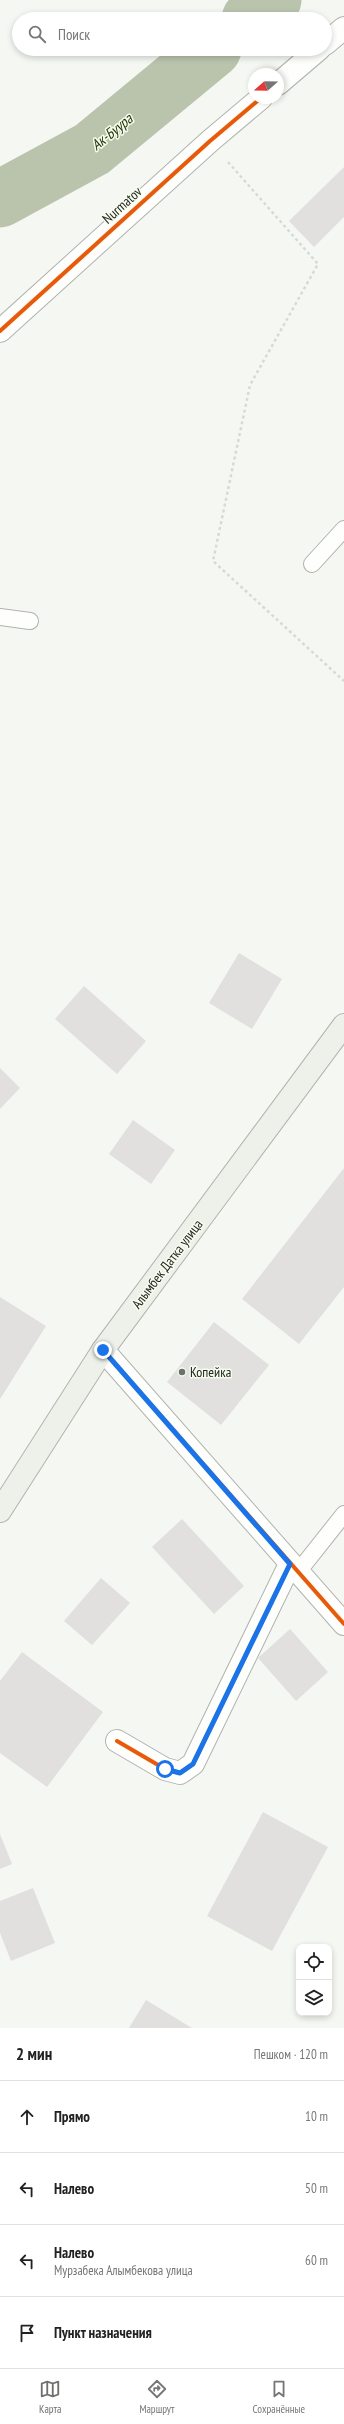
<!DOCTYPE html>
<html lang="ru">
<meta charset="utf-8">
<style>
:root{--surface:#fff;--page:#f6f6f6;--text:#222;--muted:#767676;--line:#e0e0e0;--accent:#6d706b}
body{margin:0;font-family:"PT Sans Narrow",sans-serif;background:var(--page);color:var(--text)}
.controls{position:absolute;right:12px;bottom:12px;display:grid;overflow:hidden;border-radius:8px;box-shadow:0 2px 6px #0003}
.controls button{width:36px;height:36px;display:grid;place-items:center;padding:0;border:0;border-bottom:1px solid var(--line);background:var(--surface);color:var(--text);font:20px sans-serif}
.compass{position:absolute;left:248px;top:68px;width:36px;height:36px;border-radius:50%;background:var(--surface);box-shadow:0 2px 6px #0003;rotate:250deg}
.stop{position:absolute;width:12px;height:12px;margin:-9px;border:3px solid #1a73e8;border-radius:50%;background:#fff}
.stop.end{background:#1a73e8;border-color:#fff;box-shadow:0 1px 4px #0008}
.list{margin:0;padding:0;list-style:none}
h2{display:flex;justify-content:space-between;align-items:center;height:52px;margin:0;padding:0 16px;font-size:17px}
h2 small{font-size:13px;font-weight:400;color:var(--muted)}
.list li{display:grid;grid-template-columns:26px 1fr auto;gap:12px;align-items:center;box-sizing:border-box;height:72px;padding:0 16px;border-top:1px solid var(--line)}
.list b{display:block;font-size:15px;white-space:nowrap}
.list p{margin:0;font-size:13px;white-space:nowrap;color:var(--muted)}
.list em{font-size:13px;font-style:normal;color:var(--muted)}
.icon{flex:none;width:22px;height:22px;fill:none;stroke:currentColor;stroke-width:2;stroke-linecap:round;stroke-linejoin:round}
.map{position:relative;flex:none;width:344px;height:2028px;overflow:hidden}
.search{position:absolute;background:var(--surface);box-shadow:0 2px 6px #0003;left:12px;right:12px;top:12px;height:44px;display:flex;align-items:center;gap:10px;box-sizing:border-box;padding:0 14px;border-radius:22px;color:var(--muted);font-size:15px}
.sheet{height:340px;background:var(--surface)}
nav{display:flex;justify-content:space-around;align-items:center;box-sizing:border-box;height:56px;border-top:1px solid var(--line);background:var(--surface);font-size:11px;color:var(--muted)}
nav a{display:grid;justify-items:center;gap:2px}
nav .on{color:var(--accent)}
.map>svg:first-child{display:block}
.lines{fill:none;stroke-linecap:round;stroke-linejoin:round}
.river{stroke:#bac4ad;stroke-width:57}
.building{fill:#e1e0df}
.lane-casing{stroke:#b1b3ae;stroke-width:18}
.street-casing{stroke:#b1b3ae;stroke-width:24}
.secondary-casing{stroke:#b1b3ae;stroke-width:24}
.path{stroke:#d8d9d7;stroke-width:2.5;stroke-dasharray:3 3;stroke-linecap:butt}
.lane{stroke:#fefefd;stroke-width:16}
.street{stroke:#fefefd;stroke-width:22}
.secondary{stroke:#eef0ea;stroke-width:22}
.cycleway-casing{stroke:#f5fcee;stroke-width:6}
.cycleway{stroke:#e8590c;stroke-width:4}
.route{stroke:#1a73e8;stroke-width:5}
.poi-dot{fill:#6d706b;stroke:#f5fcee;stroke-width:1.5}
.labels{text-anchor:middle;stroke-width:3;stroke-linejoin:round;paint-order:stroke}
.street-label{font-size:14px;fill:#242622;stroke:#f5fcee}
.poi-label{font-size:14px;fill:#242622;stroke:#f5fcee;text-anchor:start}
.water-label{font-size:15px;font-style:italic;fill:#1f3100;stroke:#f5fcee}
</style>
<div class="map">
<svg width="344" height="2028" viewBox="0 0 344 2028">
<rect width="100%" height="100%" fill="#f5f8f2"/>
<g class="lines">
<g class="river">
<polyline points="250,19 273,0"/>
<polyline points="0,199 92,149 213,49"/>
</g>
</g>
<g class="building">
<polygon points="344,167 344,217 314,247 289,221"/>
<polygon points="239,953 282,979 252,1029 209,1003"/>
<polygon points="84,986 146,1041 117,1074 55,1019"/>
<polygon points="0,1068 20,1088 0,1109"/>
<polygon points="133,1120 175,1150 151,1184 109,1154"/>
<polygon points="344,1168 344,1287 299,1344 242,1299"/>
<polygon points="0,1297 46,1326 0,1399"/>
<polygon points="214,1322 269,1365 221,1425 167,1382"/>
<polygon points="182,1519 244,1586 214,1614 152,1547"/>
<polygon points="101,1578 130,1603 92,1645 64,1621"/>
<polygon points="290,1629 328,1672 296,1701 258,1658"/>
<polygon points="22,1652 103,1712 47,1787 0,1753 0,1681"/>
<polygon points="263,1812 328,1847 272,1951 207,1916"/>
<polygon points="0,1834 12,1864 0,1869"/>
<polygon points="33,1888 55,1943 11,1961 0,1933 0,1901"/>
<polygon points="146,2000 192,2028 129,2028"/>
</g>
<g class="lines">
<defs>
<g id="lane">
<polyline points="312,564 344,529"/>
<polyline points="0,617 30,621"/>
<polyline points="298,1572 344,1514"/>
</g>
<g id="street">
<polyline points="325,44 344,28"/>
<polyline points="278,84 319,49"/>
<polyline points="0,331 210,141 261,98"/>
<polyline points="103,1350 344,1624"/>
<polyline points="117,1741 165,1769 180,1773 193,1764 290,1564"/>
</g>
<polyline id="secondary" points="0,1511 103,1350 344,1025"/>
</defs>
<use href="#lane" class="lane-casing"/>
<use href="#street" class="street-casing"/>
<use href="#secondary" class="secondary-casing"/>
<polyline class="path" points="228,162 318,264 250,385 213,561 344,681"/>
<use href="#lane" class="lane"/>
<use href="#street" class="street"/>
<use href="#secondary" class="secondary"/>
<defs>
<g id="cycleway">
<polyline points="0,331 210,141 261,98"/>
<polyline points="103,1350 344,1624"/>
<polyline points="117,1741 165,1769 180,1773 193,1764 290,1564"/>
</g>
</defs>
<use href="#cycleway" class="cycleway-casing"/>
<use href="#cycleway" class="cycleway"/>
</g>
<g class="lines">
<polyline class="route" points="103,1350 290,1564 193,1764 180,1773 165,1769"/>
</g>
<circle class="poi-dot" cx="182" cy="1372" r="4"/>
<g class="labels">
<g class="street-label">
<text transform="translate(122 205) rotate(-42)" y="5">Nurmatov</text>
<text transform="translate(167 1264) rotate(-53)" y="5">Алымбек Датка улица</text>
</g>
<g class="poi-label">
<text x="190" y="1377">Копейка</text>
</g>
<g class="water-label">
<text transform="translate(112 132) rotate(-39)" y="5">Ак-Буура</text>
</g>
</g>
</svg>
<div class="controls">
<button><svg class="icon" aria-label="locate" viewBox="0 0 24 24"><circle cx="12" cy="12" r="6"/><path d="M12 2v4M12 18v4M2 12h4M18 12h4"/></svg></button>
<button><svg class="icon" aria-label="layers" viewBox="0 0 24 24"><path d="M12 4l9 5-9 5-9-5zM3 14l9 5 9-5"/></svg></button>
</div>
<svg class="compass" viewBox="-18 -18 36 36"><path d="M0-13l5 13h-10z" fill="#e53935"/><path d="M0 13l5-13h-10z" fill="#767676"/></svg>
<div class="stop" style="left:165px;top:1769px"></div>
<div class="stop end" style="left:103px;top:1350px"></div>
<div class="search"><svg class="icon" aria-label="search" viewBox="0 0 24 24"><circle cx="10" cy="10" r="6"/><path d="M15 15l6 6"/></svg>Поиск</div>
</div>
<section class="sheet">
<h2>2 мин<small>Пешком · 120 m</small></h2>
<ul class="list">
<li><svg class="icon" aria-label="ahead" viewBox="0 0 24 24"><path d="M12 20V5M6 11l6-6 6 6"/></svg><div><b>Прямо</b></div><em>10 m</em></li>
<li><svg class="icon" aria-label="left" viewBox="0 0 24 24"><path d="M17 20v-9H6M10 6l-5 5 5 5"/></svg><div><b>Налево</b></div><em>50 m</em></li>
<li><svg class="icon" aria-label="left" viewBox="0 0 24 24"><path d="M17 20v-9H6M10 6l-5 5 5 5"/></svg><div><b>Налево</b><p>Мурзабека Алымбекова улица</p></div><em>60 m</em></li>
<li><svg class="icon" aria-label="arrive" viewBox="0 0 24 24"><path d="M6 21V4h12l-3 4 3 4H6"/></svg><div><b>Пункт назначения</b></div></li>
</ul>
</section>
<nav>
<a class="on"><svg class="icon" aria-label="map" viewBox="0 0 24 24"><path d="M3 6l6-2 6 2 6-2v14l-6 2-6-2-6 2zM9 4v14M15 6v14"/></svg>Карта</a>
<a><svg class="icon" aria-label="directions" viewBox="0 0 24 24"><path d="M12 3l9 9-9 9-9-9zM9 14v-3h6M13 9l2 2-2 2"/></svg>Маршрут</a>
<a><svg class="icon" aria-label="saved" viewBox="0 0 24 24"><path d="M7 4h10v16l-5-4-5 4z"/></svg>Сохранённые</a>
</nav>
